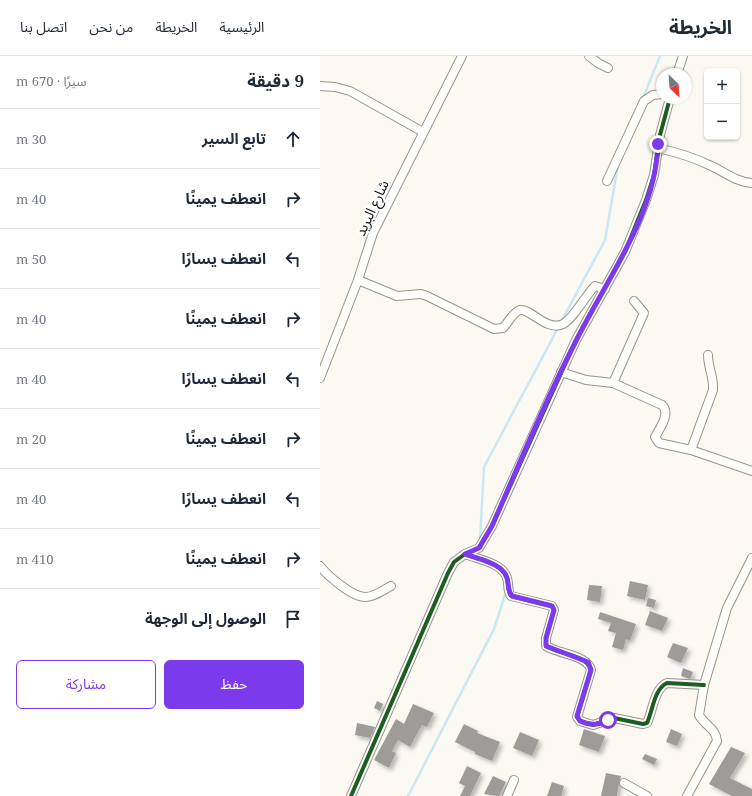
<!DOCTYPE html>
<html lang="ar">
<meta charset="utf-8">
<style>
:root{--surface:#fff;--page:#f2f2f3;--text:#1f2937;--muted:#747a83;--line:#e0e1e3;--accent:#7c3aed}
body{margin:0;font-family:"Noto Serif","Noto Sans Arabic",serif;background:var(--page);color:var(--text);direction:rtl}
.controls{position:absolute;right:12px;top:12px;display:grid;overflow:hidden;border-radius:6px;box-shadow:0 1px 3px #0004}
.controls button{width:36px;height:36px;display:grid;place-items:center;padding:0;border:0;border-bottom:1px solid var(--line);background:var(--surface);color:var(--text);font:20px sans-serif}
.compass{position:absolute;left:336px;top:12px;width:36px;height:36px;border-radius:50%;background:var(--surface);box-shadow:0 1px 3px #0004;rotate:155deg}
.stop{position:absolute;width:12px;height:12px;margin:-9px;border:3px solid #7c3aed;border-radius:50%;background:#fff}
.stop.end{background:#7c3aed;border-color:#fff;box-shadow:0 1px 4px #0008}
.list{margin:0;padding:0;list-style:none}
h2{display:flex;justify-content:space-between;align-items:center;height:52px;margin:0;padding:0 16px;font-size:17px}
h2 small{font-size:13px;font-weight:400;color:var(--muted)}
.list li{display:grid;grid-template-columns:26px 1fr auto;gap:12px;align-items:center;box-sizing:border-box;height:60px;padding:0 16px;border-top:1px solid var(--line)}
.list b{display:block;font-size:15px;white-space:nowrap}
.list em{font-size:13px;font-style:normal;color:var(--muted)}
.actions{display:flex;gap:8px;padding:12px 16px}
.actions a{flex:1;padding:9px 0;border:1px solid var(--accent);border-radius:6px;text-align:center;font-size:14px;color:var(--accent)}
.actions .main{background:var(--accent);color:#fff}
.icon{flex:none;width:22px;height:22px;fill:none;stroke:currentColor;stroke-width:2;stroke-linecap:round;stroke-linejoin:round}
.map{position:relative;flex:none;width:432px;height:740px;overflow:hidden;direction:ltr}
header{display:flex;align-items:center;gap:24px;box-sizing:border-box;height:56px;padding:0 20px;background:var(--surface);border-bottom:1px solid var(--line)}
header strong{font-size:19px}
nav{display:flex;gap:22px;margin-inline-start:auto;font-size:14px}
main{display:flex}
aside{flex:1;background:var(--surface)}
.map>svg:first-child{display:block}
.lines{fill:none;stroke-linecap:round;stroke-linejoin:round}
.stream{stroke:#c8e8f6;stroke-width:2.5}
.building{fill:#9e9c98;filter:url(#shadow)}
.minor-casing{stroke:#959491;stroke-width:10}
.minor{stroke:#fefefd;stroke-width:8}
.cycleway-casing{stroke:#fff;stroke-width:6}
.cycleway{stroke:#1b5e20;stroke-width:4}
.route{stroke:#7c3aed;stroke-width:5}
.labels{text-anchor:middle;stroke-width:4;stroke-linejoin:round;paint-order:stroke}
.street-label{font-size:14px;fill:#0e0e0e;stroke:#fff}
</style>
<header>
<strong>الخريطة</strong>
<nav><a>الرئيسية</a><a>الخريطة</a><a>من نحن</a><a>اتصل بنا</a></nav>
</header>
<main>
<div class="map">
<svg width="432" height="740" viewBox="0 0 432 740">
<defs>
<filter id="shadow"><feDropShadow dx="3" dy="3" stdDeviation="2" flood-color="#0004"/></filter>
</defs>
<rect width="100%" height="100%" fill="#fbf9f2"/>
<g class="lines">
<g class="stream">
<polyline points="323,42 340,0"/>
<polyline points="241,266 285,184 298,109"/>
<polyline points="160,484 164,411 238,272"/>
<polyline points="88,740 174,573 186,536"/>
</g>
</g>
<g class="building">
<polygon points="310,525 328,529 325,544 307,540"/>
<polygon points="269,529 282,530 280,546 267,544"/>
<polygon points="328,542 336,544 334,552 326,550"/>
<polygon points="330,555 348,562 342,575 325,569"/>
<polygon points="280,556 316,568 310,585 306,583 303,594 292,591 296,577 288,575 291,567 278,563"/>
<polygon points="353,587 368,592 361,607 347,601"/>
<polygon points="363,612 373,616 370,623 361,620"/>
<polygon points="57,645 63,648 60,655 54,652"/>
<polygon points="93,648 114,657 107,671 102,669 90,691 78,684 72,695 76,697 69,712 54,704 76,663 84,668"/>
<polygon points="37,667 55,671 50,682 35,679"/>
<polygon points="144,668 158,675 157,677 180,686 172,705 155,698 155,696 135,686"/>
<polygon points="264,673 285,680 279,696 259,689"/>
<polygon points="351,673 362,678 357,690 346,686"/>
<polygon points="200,676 219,684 212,700 193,692"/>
<polygon points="411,691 425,697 410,722 432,733 432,740 412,740 389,728"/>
<polygon points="325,698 337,703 334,709 322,703"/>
<polygon points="147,710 161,717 150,740 140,740 145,730 139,727"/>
<polygon points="286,717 301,720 299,727 297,740 281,740"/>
<polygon points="173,720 186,726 179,740 164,738"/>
<polygon points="232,726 244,730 241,740 227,740"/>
</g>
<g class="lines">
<defs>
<g id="minor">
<polyline points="269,0 278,7 288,12"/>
<polyline points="357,18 363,0"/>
<polyline points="0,30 15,31 30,35 103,76"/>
<path d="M338,92C355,96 373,101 389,109C404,115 415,126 432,127"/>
<polyline points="287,125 324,45 333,39 342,38"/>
<path d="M38,224L77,240L101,238L107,240L174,273L183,272C188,267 193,256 200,254C210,252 227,276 243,268C254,262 265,240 275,230L285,233"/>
<path d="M241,316L266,324L293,327L342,349C351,357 340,372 335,381L339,387L371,394L432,415"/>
<polyline points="0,322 38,224 53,177 142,0"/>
<polyline points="293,327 324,257 314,245"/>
<path d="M371,394L393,334C394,321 388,312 388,299"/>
<path d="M145,498C157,503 183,507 187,522C189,528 187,534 191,540L232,550L234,554L226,582V590C238,598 268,599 271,614L257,661L260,665L273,669L294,662L323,668L327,667C333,654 334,633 347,627L384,629"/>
<path d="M0,510C8,520 32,541 45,541C55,541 63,534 71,530"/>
<polyline points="304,727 327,740"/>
<polyline points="31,740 128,517 134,506 145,498 159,492 172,470 256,284 305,196 326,144 334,119 340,79 350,42"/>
<polyline points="187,740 194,724"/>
<path d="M367,740L397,685C396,672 385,670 379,659L384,629L407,552L432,502"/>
</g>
</defs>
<use href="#minor" class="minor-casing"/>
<use href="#minor" class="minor"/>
<defs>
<g id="cycleway">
<path d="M145,498C157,503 183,507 187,522C189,528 187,534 191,540L232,550L234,554L226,582V590C238,598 268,599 271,614L257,661L260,665L273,669L294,662L323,668L327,667C333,654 334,633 347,627L384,629"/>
<polyline points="31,740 128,517 134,506 145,498 159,492 172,470 256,284 305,196 326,144 334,119 340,79 350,42"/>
</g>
</defs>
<use href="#cycleway" class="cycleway-casing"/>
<use href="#cycleway" class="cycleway"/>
</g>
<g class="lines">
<path class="route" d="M288,664C279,669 270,670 260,665L257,660L271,614L268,606L226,590V582L234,554L232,550L192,540C187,534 189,528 187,522C183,507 157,503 145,498L159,492L172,470C199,409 225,345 256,285C286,224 336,159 338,88"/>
</g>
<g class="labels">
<g class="street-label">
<text transform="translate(52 152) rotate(-65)" y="5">شارع البريد</text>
</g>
</g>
</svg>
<div class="controls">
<button>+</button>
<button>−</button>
</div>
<svg class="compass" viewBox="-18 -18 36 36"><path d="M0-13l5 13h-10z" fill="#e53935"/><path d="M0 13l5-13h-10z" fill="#747a83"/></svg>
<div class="stop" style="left:288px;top:664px"></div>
<div class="stop end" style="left:338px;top:88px"></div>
</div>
<aside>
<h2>9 دقيقة<small>سيرًا · 670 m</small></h2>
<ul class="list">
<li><svg class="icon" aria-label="ahead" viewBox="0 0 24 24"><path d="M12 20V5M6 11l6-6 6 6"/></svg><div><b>تابع السير</b></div><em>30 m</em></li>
<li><svg class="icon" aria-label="right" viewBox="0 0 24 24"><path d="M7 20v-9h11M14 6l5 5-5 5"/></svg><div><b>انعطف يمينًا</b></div><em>40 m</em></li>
<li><svg class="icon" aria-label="left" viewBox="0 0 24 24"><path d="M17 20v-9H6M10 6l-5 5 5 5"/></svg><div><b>انعطف يسارًا</b></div><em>50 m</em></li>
<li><svg class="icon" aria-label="right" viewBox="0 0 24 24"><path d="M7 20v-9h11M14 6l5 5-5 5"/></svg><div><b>انعطف يمينًا</b></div><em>40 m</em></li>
<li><svg class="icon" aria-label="left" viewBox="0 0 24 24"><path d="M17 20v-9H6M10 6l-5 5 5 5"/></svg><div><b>انعطف يسارًا</b></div><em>40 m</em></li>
<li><svg class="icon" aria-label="right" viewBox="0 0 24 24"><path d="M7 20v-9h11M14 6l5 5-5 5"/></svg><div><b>انعطف يمينًا</b></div><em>20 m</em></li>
<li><svg class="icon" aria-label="left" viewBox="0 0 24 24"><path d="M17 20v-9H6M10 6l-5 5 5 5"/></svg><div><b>انعطف يسارًا</b></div><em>40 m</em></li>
<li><svg class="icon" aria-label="right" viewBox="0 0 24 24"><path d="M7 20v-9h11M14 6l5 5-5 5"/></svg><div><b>انعطف يمينًا</b></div><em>410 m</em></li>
<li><svg class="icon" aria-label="arrive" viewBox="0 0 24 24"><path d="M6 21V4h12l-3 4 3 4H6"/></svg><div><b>الوصول إلى الوجهة</b></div></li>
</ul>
<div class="actions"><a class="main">حفظ</a><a>مشاركة</a></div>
</aside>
</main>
